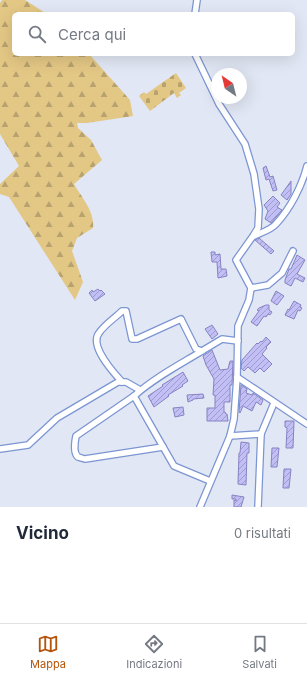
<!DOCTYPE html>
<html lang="it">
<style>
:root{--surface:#fff;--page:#f2f2f3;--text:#1f2937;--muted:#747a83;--line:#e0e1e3;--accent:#b45309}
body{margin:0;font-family:Inter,sans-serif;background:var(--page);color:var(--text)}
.compass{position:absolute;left:211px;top:68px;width:36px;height:36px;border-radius:50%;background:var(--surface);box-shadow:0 4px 16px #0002;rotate:325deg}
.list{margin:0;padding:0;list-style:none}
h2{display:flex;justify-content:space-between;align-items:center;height:52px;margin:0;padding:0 16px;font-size:17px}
h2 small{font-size:13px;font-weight:400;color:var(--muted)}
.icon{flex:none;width:22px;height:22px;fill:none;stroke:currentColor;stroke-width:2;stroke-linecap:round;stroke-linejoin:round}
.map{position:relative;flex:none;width:307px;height:507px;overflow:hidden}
.search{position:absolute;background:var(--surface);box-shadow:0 4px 16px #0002;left:12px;right:12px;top:12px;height:44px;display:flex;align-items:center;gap:10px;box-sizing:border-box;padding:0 14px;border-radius:6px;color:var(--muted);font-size:15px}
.sheet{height:116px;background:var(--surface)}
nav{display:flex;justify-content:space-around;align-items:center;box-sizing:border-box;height:56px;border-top:1px solid var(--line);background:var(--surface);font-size:11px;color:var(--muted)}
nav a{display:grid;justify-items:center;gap:2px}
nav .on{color:var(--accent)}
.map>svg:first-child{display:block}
.forest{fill:url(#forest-firs)}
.cemetery{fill:url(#cemetery-stones)}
.building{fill:url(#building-hatch);stroke:#8882c3}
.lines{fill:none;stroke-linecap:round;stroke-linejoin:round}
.street-casing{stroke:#7c95d3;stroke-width:8}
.street{stroke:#fff;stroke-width:5.5}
</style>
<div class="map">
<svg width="307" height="507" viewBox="0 0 307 507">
<defs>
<pattern id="forest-firs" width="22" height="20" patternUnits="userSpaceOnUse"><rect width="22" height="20" fill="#e3c785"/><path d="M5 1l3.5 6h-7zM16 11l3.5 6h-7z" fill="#b8a26f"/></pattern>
<pattern id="cemetery-stones" width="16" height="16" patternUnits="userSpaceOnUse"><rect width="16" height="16" fill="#e3c785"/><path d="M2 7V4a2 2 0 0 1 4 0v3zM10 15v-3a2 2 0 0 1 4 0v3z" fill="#b8a26f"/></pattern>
<pattern id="building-hatch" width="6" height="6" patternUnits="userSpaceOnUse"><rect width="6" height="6" fill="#c2bff6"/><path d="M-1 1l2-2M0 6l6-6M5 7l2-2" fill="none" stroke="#9e9cc9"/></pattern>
</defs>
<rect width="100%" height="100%" fill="#e1e7f4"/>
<path class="forest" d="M2,0H25L47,14H14V54H89L130,100L133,116L87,123H77L78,128L91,140L102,160L74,184C82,198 95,212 93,228L77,238L72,251L83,282L75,300L9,197L0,194V184L19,166L0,134V3Z"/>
<polygon class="cemetery" points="176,73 186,88 179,93 181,95 177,98 174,93 150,111 139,96 144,92 146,94"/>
<g class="building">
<polygon points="266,166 270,177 273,176 277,190 273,191 269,179 266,180 263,168"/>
<polygon points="291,181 291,194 287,200 281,195"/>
<polygon points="273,196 280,203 277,207 282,210 271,223 265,219 268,211 264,205"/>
<polygon points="259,238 274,251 271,254 255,240"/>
<polygon points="211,252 215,252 215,255 220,254 221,269 226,269 227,276 218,278 217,262 212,262"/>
<polygon points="297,255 305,260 297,274 305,278 303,282 295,278 291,286 285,283 285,280 289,269 291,269"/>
<polygon points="98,289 100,291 101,290 105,294 95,301 89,293 92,290 93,292"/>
<polygon points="276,291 284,296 277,305 271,301"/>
<polygon points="294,301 301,305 300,307 302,308 300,311 298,310 294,319 285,315 288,309 289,310"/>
<polygon points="266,305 269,305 269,310 272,312 270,315 268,314 266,317 264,316 257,326 251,322 259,311 257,310 259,308"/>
<polygon points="212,325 218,334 212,339 205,329"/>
<polygon points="266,337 271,342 266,347 267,348 262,354 272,364 264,372 260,368 255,373 248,367 244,371 241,368 242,360 257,343 258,344 261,341 262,342"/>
<polygon points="212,350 220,370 228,369 230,361 233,361 232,385 230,385 230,402 224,402 224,412 225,412 226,414 227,414 228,421 207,421 207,408 215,408 215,395 213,395 214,379 206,365 203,356"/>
<polygon points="183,372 188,381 182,385 183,386 168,395 169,396 154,407 148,396 163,386 162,385"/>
<polygon points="241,385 247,389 246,393 252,395 253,393 263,400 261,405 256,402 252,411 243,406 240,413 239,412"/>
<polygon points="203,394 204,398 193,399 193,400 188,402 187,395"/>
<polygon points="183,407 184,415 175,417 173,408"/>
<polygon points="285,421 294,421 293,448 286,448 287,428 285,427"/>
<polygon points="241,442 249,443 249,453 247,453 246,485 238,484 239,453 240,453"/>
<polygon points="272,448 279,448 277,467 271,467"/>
<polygon points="284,469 291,469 289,488 283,488"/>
<polygon points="232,495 244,497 241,507 234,507 234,500 236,501 236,499 232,499"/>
</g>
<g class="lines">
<defs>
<g id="street">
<polyline points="195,14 197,0"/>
<polyline points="195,54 219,104 245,144 254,174 259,209 258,228 253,236 236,260 251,288 249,300 238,326 237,377 234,419 230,436 200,507"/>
<path d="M254,236C260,233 271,230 276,224C290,209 302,186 307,166"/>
<polyline points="251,288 268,285 282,273 293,251"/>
<polyline points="237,377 307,424"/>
<path d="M122,382C113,372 89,346 99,333C105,324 115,318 122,311H126L132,339H137L181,319L196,349L202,351L222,339L238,341"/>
<polyline points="134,396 174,466 210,481"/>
<polyline points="230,436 261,434"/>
<path d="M163,447L85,459C84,459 79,457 78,457C73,453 75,441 76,436L134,396C154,378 179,365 202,351"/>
<polyline points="0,449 28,445 57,418 118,382 126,382 140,390"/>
<polyline points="258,507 261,434 274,403"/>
</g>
</defs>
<use href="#street" class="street-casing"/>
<use href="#street" class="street"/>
</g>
</svg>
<svg class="compass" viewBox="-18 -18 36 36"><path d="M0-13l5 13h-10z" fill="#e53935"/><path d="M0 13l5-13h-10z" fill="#747a83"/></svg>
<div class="search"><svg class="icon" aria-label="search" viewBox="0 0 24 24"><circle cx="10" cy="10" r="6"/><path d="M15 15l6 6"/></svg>Cerca qui</div>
</div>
<section class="sheet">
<h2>Vicino<small>0 risultati</small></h2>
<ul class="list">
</ul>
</section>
<nav>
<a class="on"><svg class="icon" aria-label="map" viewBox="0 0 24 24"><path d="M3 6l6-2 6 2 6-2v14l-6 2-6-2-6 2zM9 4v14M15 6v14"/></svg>Mappa</a>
<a><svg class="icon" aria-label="directions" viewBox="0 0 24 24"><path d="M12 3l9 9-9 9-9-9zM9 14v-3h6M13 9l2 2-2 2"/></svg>Indicazioni</a>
<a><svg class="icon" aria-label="saved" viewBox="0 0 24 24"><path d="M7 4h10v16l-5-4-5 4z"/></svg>Salvati</a>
</nav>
